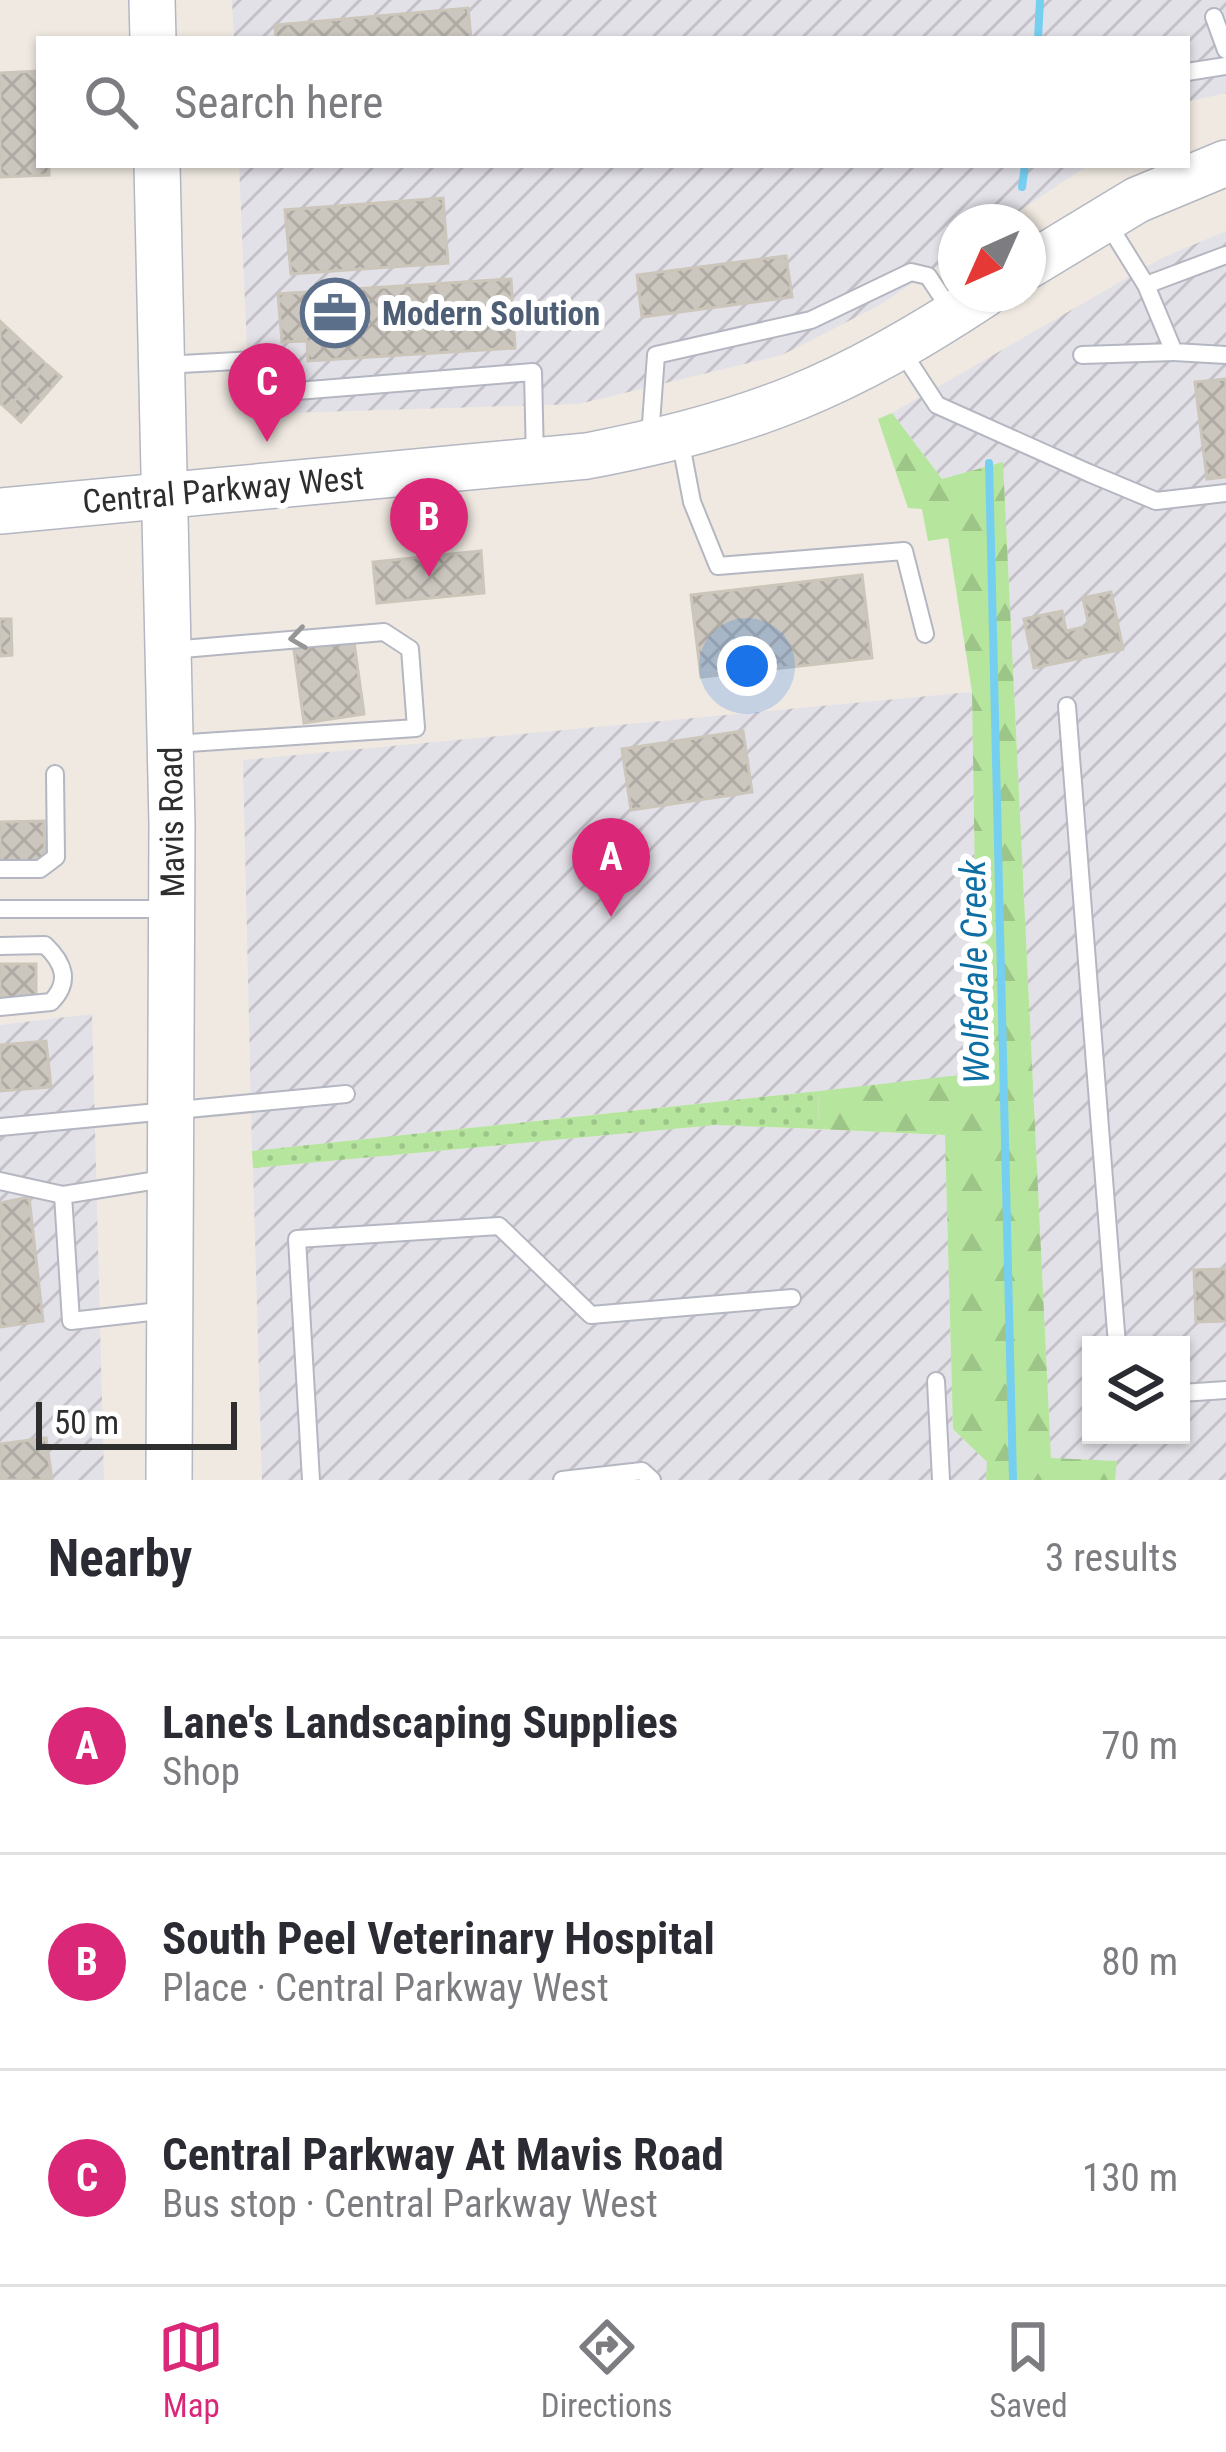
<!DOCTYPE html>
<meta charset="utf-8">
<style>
:root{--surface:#fff;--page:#f7f7f7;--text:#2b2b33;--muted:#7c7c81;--line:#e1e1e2;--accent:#db2777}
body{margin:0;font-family:"Roboto Condensed",sans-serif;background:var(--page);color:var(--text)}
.controls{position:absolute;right:36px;bottom:36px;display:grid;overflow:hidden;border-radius:0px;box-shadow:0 3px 9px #0004}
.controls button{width:108px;height:108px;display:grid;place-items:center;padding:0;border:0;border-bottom:3px solid var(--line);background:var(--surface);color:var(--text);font:60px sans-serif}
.compass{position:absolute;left:938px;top:204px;width:108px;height:108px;border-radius:50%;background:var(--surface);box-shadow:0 3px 9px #0004;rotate:225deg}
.scale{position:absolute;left:36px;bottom:30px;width:201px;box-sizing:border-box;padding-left:12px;border:6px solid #2e2e2e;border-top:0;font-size:33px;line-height:42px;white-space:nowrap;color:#2e2e2e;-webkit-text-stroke:9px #fff;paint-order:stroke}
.you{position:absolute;left:747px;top:666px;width:42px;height:42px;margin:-30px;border:9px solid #fff;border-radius:50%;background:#1a73e8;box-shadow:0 0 0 18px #1a73e833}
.badge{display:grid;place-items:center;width:78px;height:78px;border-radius:50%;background:var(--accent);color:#fff;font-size:39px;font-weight:700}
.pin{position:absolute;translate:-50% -99px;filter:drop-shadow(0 3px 6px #0008)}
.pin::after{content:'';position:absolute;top:63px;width:42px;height:36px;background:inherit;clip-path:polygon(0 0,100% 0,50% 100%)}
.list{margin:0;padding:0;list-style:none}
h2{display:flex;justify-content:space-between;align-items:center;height:156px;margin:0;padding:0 48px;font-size:51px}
h2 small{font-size:39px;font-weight:400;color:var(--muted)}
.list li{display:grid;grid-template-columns:78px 1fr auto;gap:36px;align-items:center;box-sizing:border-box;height:216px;padding:0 48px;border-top:3px solid var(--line)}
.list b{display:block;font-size:45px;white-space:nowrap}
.list p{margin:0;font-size:39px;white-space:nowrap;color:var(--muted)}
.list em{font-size:39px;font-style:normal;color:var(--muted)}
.icon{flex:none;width:66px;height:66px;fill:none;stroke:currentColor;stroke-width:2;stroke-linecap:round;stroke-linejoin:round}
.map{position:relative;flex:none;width:1226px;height:1480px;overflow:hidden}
.search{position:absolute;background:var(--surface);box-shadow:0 3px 9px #0004;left:36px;right:36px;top:36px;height:132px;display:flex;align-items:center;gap:30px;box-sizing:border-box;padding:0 42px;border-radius:0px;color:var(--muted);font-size:45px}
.sheet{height:804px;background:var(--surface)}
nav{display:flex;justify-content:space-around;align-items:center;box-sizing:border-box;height:168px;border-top:3px solid var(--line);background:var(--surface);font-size:33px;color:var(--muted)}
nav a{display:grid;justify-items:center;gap:6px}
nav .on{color:var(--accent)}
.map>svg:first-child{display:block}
.industrial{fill:url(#industrial-furrows);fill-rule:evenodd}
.grass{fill:url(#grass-dots)}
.forest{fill:url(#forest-firs)}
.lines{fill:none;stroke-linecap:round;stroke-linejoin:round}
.stream{stroke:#75cff0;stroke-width:8}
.building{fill:url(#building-cross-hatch);stroke:#cbc5ba;stroke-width:3}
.lane-casing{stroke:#b4b7c1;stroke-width:20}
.secondary-casing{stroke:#b4b7c1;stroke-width:48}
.lane{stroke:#fff;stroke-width:16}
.secondary{stroke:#fff;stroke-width:45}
.oneway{stroke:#969696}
.labels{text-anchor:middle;stroke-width:12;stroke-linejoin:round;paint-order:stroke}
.service-label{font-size:33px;font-weight:bold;fill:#4e5e75;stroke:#fff;text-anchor:start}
.street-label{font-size:33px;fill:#2e2e2e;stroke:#fff}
.water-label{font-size:36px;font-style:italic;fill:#0d6fa3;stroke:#fff}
</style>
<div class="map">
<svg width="1226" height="1480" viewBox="0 0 1226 1480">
<defs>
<pattern id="industrial-furrows" width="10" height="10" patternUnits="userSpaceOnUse" patternTransform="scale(3)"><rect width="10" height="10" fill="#e3e1e8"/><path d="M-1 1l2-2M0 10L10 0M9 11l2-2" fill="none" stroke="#c3c1c7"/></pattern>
<pattern id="grass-dots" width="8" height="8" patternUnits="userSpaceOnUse" patternTransform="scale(3)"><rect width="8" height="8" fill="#b6e59e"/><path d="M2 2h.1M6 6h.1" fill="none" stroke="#9dc588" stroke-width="1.8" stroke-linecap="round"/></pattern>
<pattern id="forest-firs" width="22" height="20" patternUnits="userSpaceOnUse" patternTransform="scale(3)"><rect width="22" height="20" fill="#b6e59e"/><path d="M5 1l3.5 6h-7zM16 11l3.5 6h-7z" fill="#9dc588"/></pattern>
<pattern id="building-cross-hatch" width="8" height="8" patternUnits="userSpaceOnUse" patternTransform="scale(3)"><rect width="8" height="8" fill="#cbc7bf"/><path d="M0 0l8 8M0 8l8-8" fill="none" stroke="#afaba4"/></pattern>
</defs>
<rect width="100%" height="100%" fill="#efe9e1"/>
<g class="industrial">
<polygon points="232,0 1226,0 1226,93 1187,102 1187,39 234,39"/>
<polygon points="239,165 1088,165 1003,222 956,222 956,254 878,306 782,355 579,404 250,414"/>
<path d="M1226,231V1480H1115L1116,1461L1051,1459L1003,463L942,479L892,413L1162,258ZM1091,1345H1181V1435H1091Z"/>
<polygon points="972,692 978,1074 252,1151 243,760"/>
<polygon points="92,1014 104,1480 0,1480 0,1025"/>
<polygon points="716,1125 945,1135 953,1429 987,1462 986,1480 262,1480 253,1168"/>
</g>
<polygon class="grass" points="819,1091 818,1129 716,1125 253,1168 252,1151"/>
<polygon class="forest" points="892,413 942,479 1003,462 1051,1458 1117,1461 1115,1480 986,1480 987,1462 953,1429 945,1135 818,1129 819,1091 978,1073 972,692 948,538 928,541 922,509 908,508 878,419"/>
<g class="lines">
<g class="stream">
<polyline points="1038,39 1040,0"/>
<polyline points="1022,187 1025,165"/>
<polyline points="989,463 1013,1480"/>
</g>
</g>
<g class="building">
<polygon points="468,8 471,39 276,39 275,25"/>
<polygon points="39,71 39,165 49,165 49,175 0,177 0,73"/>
<polygon points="443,198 448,263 291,274 285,210"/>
<polygon points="786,256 792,297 642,317 637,275"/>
<polygon points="511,279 515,348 308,361 307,341 282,342 278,294"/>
<polygon points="0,321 47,365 7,409 0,403"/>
<polygon points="47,365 61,377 21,422 7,409"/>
<polygon points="1226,379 1226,477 1207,479 1195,382"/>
<polygon points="481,551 484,593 377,603 373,562"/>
<polygon points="862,575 872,658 701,677 691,595"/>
<polygon points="1111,592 1123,649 1034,668 1024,619 1062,611 1066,631 1089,626 1083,598"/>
<polygon points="0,619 11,619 12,655 0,656"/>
<polygon points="353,635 364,714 304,723 293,643"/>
<polygon points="743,731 752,792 631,810 622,749"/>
<polygon points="44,821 45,862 0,863 0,822"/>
<rect x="0" y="964" width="36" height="35"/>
<polygon points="46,1041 51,1087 0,1091 0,1045"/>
<polygon points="29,1197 43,1321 0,1327 0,1203"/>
<polygon points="1226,1269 1226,1321 1196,1322 1194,1270"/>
<polygon points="46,1438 52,1480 0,1480 0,1444"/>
</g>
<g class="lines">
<defs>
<g id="lane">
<polyline points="1214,17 1226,50"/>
<polyline points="1187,72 1226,66"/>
<polyline points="1105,219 1146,285 1174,352 1226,355"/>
<polyline points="1146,285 1226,255"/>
<polyline points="901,350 937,405 1089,473 1156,501 1226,493"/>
<polyline points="1082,355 1174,352"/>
<polyline points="163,365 255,360 272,393 533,372 535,460"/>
<polyline points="650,437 656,355 811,320 911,272 928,276 952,312"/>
<polyline points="680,439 692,502 718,566 904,551 925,634"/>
<polyline points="171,650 384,632 410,649 416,728 174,744"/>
<polyline points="1067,706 1117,1345"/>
<polyline points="0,869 40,869 56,857 55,774"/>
<polyline points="0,909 167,909"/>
<path d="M0,946L45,945C64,963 71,982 51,1002L0,1007"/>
<polyline points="0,1127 346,1094"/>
<polyline points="0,1181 63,1195"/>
<polyline points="168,1310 71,1321 63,1195 170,1178"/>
<polyline points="936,1381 941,1480"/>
<polyline points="1181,1393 1226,1390"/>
<polyline points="311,1480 297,1239 499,1226 591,1315 792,1298"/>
<polyline points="562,1480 642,1471 652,1480"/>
</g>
<g id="secondary">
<polyline points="152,0 153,39"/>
<polyline points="157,165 172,824 169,1480"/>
<polyline points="1028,266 1137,200 1226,163"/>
<path d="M0,511L587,456C753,424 844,387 985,294"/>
</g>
</defs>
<use href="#lane" class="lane-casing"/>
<use href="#secondary" class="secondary-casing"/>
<use href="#lane" class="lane"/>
<use href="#secondary" class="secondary"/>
</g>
<defs><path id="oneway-chevron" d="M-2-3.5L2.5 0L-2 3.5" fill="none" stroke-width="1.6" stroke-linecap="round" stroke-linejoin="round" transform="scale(3)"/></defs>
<use class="oneway" href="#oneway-chevron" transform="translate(298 638) rotate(172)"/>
<defs>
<symbol id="office-ring" viewBox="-11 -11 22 22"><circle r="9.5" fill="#fff" stroke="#5c6f8a" stroke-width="1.5"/><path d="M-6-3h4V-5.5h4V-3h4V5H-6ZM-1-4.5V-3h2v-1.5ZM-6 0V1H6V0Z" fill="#5c6f8a"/></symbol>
</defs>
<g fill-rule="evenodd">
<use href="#office-ring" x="297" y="275" width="76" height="76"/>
</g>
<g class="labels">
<g class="service-label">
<text x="382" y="325">Modern Solution</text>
</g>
<g class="street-label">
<text transform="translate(223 489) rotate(-5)" y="12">Central Parkway West</text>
<text transform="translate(171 822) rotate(-91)" y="12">Mavis Road</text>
</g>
<g class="water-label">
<text transform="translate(974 972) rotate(-91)" y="13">Wolfedale Creek</text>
</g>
</g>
</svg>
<div class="controls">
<button><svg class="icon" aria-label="layers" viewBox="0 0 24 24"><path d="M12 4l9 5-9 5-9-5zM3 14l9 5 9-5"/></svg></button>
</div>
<svg class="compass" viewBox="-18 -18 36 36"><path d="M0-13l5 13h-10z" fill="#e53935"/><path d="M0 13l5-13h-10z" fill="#7c7c81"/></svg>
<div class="scale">50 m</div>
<div class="you"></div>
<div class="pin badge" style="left:611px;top:917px">A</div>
<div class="pin badge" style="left:429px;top:577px">B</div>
<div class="pin badge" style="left:267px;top:442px">C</div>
<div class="search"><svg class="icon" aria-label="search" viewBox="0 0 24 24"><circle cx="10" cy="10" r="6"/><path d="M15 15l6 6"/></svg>Search here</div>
</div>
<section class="sheet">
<h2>Nearby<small>3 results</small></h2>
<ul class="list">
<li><span class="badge">A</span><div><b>Lane's Landscaping Supplies</b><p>Shop</p></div><em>70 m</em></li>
<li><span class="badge">B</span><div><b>South Peel Veterinary Hospital</b><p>Place · Central Parkway West</p></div><em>80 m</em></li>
<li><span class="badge">C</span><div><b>Central Parkway At Mavis Road</b><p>Bus stop · Central Parkway West</p></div><em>130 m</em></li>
</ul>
</section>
<nav>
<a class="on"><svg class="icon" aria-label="map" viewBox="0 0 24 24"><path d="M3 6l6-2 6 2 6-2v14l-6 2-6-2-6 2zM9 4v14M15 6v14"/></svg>Map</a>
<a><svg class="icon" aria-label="directions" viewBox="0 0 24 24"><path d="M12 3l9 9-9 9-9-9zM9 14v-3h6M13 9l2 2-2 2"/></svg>Directions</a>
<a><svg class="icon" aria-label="saved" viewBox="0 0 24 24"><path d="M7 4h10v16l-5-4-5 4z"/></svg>Saved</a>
</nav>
